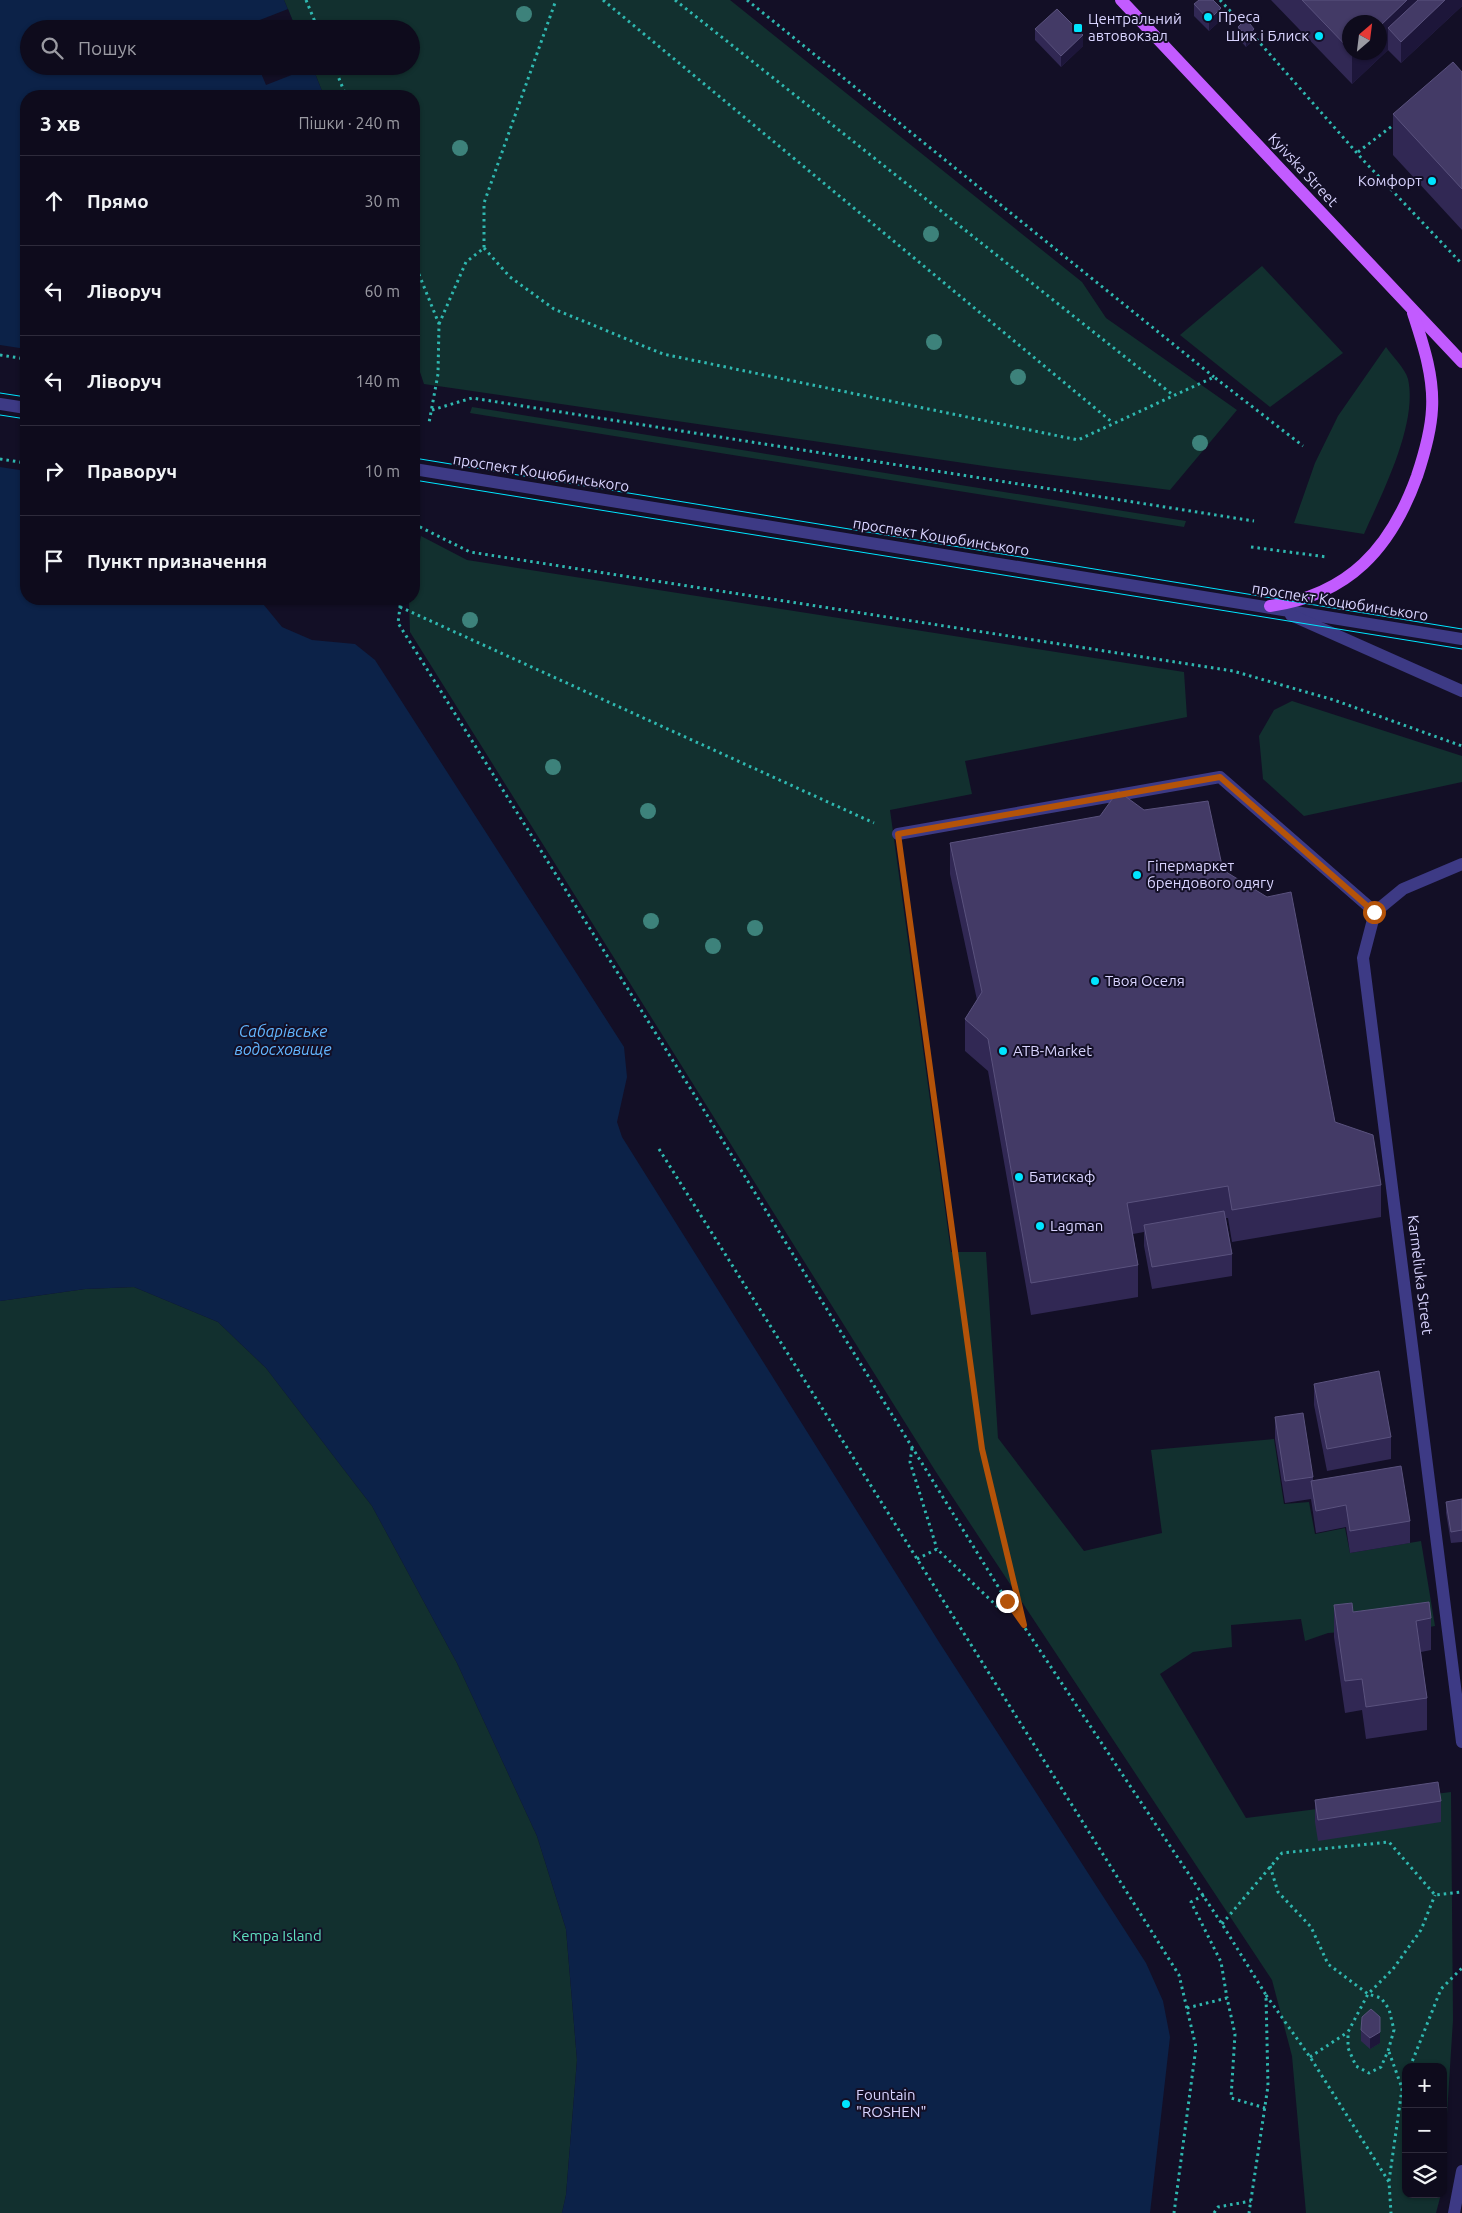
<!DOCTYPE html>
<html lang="uk">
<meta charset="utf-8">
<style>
:root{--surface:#0e0b1c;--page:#1c1929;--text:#f1f3f6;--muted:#9b9ba3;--line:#2e2b3b}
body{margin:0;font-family:Ubuntu,sans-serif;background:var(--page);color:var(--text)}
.controls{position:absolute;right:15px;bottom:15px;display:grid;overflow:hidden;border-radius:10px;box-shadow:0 1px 4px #0004}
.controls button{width:45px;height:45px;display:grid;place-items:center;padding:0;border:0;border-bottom:1px solid var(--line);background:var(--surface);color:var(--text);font:25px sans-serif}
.compass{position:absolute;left:1342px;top:15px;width:45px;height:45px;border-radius:50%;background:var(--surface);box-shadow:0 1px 4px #0004;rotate:28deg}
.stop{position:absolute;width:15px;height:15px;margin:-11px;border:4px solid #b45309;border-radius:50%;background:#fff}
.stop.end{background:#b45309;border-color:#fff;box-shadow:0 1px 5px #0008}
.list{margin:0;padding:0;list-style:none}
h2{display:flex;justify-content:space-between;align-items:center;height:65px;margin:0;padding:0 20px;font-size:21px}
h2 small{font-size:16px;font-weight:400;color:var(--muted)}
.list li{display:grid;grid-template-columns:32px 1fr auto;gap:15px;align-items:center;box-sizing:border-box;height:90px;padding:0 20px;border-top:1px solid var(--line)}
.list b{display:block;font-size:19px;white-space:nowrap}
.list em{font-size:16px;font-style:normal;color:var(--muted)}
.icon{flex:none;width:28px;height:28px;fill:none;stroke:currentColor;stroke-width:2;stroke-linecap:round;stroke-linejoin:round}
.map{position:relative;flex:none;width:1462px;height:2213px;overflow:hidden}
.search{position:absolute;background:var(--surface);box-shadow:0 1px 4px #0004;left:20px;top:20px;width:400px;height:55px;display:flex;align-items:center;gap:12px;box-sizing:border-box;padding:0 18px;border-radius:28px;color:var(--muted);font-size:19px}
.panel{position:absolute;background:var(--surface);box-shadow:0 1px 4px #0004;left:20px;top:90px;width:400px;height:515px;border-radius:20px}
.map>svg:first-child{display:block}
.green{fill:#12302f}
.water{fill:#0c2248}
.pier{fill:#130f26}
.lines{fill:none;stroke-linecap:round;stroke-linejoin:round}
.path{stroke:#2fb8b0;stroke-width:3;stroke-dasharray:2.5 4;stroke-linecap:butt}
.service{stroke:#3d3a85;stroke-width:12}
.minor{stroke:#3d3a85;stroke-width:12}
.tertiary{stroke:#3d3a85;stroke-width:12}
.primary{stroke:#c25bff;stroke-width:12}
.tram{stroke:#00e5ff;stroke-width:1}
.tree{fill:#3d827b}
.wall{fill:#312854;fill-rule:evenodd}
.shaded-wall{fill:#1d163a}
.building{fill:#433a66;stroke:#5a527e}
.route{stroke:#b45309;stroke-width:6}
.poi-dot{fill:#00e5ff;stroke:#130f26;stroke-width:2}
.labels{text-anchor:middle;stroke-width:4;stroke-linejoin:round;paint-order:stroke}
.poi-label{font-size:15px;fill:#d9d4ff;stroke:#130f26;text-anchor:start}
.street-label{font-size:15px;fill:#d9d4ff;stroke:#130f26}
.park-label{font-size:15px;fill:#5fe0c0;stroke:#130f26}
.water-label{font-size:16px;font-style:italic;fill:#62b6ff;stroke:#130f26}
</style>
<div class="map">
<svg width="1462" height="2213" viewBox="0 0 1462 2213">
<rect width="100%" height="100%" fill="#130f26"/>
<g class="green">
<polygon points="284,0 730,0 1082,282 1106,318 1237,410 1170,490 998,468 424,384 414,354 414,96 324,96 312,66 411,66 411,29 296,29"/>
<polygon points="1262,266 1343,353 1270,407 1180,335"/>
<path d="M1386,347C1392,356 1405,368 1408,379C1418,424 1382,493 1364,534L1294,523L1315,463L1338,416Z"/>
<polygon points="472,407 1186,521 1184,527 470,413"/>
<polygon points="421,536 467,560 1184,672 1187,717 965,761 972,794 890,810 951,1252 986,1252 998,1438 1084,1551 1162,1533 1151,1450 1274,1439 1284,1504 1309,1502 1315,1534 1345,1528 1350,1553 1421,1541 1435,1626 1357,1640 1357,1631 1328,1633 1305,1641 1301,1619 1231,1625 1232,1647 1193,1652 1160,1674 1246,1818 1451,1792 1453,2020 1443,2177 1443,2067 1406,2067 1406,2194 1441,2194 1436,2213 1306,2213 1292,2056 1272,1980 936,1472 410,632 409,602 409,599 414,599 414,575"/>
<polygon points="1292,701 1462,756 1462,782 1304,816 1263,779 1259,736 1274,710"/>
<polygon points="134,1287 218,1322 266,1368 372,1506 457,1663 537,1836 566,1929 577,2060 566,2195 562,2213 0,2213 0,1301 85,1289"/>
</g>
<polygon class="water" points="0,0 284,0 296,29 29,29 29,66 312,66 324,96 26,96 26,599 259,599 282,627 312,640 355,644 375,660 624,1047 627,1077 617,1122 622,1137 939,1642 1146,1963 1163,2001 1170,2037 1150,2213 562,2213 566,2195 577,2060 566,1929 537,1836 457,1663 372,1506 266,1368 218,1322 134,1287 85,1289 0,1301"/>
<g class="pier">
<polygon points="288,9 296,29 243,29 242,27"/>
<polygon points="258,66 312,66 312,67 266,85"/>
<polygon points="0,345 26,349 26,471 0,467"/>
</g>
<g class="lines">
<g class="path">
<polyline points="306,0 318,29"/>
<polyline points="603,0 1113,423"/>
<polyline points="675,0 1173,395"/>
<polyline points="747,0 1214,377"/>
<polyline points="1220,0 1244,26"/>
<polyline points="1252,34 1364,161 1462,264"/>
<polyline points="334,66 346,96"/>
<polyline points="1358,152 1396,123"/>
<polyline points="484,248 510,277 554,309 663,354 1078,440 1214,377 1303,446"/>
<polyline points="414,262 439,324 438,374 429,423"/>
<polyline points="439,324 466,262 484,248 484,203 556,0"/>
<polyline points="0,355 26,359"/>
<polyline points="432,410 472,398 1254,521"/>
<polyline points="0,459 26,463"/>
<polyline points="414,524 470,552 1233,671 1334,700 1462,746"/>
<polyline points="1251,547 1327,557"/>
<polyline points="401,599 398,623 702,1107 1007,1601 1222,1924 1266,1995 1268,2086 1249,2213"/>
<polyline points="400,607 874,823"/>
<polyline points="902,861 982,1449 1023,1622"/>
<polyline points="659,1149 1179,1975 1196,2047 1174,2213"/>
<polyline points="912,1448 910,1462 937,1549"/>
<polyline points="917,1559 937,1549 999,1608 1007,1601"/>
<polyline points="1270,1866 1278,1892 1311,1927 1328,1964 1368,1994 1381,1998 1389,2009 1394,2030 1388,2051 1381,2067 1369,2073 1356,2066 1348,2048 1348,2032 1368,1994 1393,1969 1421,1930 1435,1895"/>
<polyline points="1204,1895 1191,1902 1221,1962 1227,1998"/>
<polyline points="1222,1924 1282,1853 1389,1842 1435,1895 1462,1892"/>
<polyline points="1266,1995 1310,2057 1389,2182 1391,2213"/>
<polyline points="1187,2008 1227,1998 1235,2034 1231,2098 1265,2108"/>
<polyline points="1389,2052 1402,2088"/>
<polyline points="1310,2057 1348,2032"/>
<polyline points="1410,2067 1441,1989 1462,1968"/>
<polyline points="1389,2181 1402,2089 1406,2079"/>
<polyline points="1214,2213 1218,2207 1251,2201"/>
</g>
<polyline class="service" points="898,834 1220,777 1375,912"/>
<g class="minor">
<polyline points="1462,864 1403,889 1375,912 1363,958 1462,1742"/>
<polyline points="1454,2213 1462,2171"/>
</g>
<g class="tertiary">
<polyline points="0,404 26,408"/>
<polyline points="414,469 1462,639"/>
<polyline points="1291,615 1462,691"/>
</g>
<g class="primary">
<polyline points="1121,0 1462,362"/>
<path d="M1270,606C1349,595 1391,548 1417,476C1424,455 1431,431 1432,409C1434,376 1423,344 1413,313"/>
</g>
<g class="tram">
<polyline points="0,393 26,397"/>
<polyline points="0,415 26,419"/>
<polyline points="414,458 1462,629"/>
<polyline points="414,480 1462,649"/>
</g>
</g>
<g class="tree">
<circle cx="524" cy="14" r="8"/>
<circle cx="460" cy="148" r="8"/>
<circle cx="931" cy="234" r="8"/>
<circle cx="934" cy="342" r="8"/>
<circle cx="1018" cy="377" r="8"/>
<circle cx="1200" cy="443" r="8"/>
<circle cx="470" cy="620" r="8"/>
<circle cx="553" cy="767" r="8"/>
<circle cx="648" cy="811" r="8"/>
<circle cx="651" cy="921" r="8"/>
<circle cx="755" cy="928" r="8"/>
<circle cx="713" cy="946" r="8"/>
</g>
<g class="wall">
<path d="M1271,0H1462V6L1401,63L1388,50L1352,84ZM1350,22L1380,52H1350Z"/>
<polygon points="1194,4 1221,20 1209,31 1194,16"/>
<polygon points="1238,27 1254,40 1246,47 1238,38"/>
<polygon points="1035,29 1083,46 1061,67 1035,40"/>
<polygon points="1462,72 1462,230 1393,155 1393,114"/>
<polygon points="950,843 1223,870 1335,1122 1381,1185 1381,1217 1232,1242 1228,1218 1226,1218 1232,1254 1232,1276 1152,1289 1144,1246 1144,1232 1133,1234 1138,1265 1138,1297 1031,1315 988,1071 965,1051 965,1019 977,1000 950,874"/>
<polygon points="1314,1384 1391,1437 1391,1459 1327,1471 1314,1405"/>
<polygon points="1275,1417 1313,1477 1313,1480 1410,1521 1410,1543 1350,1553 1346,1527 1316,1533 1311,1499 1285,1503 1275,1439"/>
<polygon points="1462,1499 1462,1542 1451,1543 1446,1513 1446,1502"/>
<polygon points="1334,1605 1353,1612 1431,1618 1431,1650 1421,1652 1427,1698 1427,1730 1366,1739 1362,1710 1345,1713 1334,1637"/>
<polygon points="1315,1800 1441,1801 1441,1822 1318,1841 1315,1822"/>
<polygon points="1380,2017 1380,2043 1370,2049 1361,2041 1361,2030"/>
</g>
<g class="shaded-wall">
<polygon points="1407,0 1441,0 1388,28 1388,50 1352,84 1352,52 1380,52 1380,26"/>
<polygon points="1445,0 1462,0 1462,6 1401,63 1401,42"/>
<polygon points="1221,8 1221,20 1209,31 1209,20"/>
<polygon points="1254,29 1254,40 1246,47 1246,36"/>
<polygon points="1083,35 1083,46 1061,67 1061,56"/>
<polygon points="1380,2032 1380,2043 1370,2049 1370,2038"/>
</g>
<g class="building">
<polygon points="1199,0 1213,0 1221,8 1209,20 1194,4"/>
<polygon points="1302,0 1407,0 1380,26 1380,22 1350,22 1350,50"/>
<polygon points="1418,0 1445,0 1401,42 1388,28"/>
<polygon points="1057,9 1083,35 1061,56 1035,29"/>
<polygon points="1246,19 1254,29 1246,36 1238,27"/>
<polygon points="1453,62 1462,72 1462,189 1393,114"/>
<polygon points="1118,791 1144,810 1208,801 1223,870 1267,897 1291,892 1335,1122 1373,1135 1381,1185 1232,1210 1228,1186 1127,1203 1138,1265 1031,1283 988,1039 965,1019 982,992 950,843 1100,816"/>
<polygon points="1224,1211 1232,1254 1152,1267 1144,1225"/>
<polygon points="1379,1371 1391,1437 1327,1449 1314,1384"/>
<polygon points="1303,1413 1313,1477 1285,1481 1275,1417"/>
<polygon points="1401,1466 1410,1521 1350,1531 1346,1505 1316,1511 1311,1481"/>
<polygon points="1462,1499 1462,1530 1451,1532 1446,1502"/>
<polygon points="1429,1602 1431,1618 1416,1621 1427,1698 1366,1707 1362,1679 1345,1681 1334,1605 1352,1603 1353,1612"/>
<polygon points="1438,1782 1441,1801 1318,1820 1315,1800"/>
<polygon points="1371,2009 1380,2017 1380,2032 1370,2038 1361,2030 1362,2017"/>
</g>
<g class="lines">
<polyline class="route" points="1007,1601 1024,1625 982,1449 898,834 1220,777 1374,912"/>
</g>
<g class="poi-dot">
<circle cx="1208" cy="17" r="5"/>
<rect x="1073" y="23" width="10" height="10" rx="2.5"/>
<circle cx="1319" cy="36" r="5"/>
<circle cx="1432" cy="181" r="5"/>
<circle cx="1137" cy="875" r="5"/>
<circle cx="1095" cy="981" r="5"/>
<circle cx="1003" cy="1051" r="5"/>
<circle cx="1019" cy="1177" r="5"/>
<circle cx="1040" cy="1226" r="5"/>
<circle cx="846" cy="2104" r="5"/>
</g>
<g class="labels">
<g class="poi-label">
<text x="1218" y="22">Преса</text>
<text x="1088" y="24">Центральний<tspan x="1088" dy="17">автовокзал</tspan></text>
<text x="1309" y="41" text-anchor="end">Шик і Блиск</text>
<text x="1422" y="186" text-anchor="end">Комфорт</text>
<text x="1147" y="871">Гіпермаркет<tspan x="1147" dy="17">брендового одягу</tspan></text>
<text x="1105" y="986">Твоя Оселя</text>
<text x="1013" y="1056">ATB-Market</text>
<text x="1029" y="1182">Батискаф</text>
<text x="1050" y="1231">Lagman</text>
<text x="856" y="2100">Fountain<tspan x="856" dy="17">"ROSHEN"</tspan></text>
</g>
<g class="street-label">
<text transform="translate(1303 170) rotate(47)" y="5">Kyivska Street</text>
<text transform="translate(541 473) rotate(9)" y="5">проспект Коцюбинського</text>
<text transform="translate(941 537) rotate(9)" y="5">проспект Коцюбинського</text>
<text transform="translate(1340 602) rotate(9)" y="5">проспект Коцюбинського</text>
<text transform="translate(1420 1275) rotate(83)" y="5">Karmeliuka Street</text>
</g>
<g class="park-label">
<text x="277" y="1941">Kempa Island</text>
</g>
<g class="water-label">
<text x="283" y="1037">Сабарівське<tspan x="283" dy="18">водосховище</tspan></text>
</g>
</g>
</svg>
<div class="controls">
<button>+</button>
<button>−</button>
<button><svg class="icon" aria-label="layers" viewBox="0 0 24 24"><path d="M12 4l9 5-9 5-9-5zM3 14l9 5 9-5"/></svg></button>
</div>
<svg class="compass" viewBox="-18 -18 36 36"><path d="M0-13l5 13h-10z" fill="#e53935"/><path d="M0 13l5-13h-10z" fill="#9b9ba3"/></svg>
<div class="stop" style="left:1374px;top:912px"></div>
<div class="stop end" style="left:1007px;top:1601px"></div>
<div class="search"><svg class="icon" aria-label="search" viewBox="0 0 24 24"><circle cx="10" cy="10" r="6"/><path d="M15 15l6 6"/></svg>Пошук</div>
<section class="panel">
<h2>3 хв<small>Пішки · 240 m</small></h2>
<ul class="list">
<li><svg class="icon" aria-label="ahead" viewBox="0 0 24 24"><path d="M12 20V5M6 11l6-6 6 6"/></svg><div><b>Прямо</b></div><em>30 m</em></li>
<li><svg class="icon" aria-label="left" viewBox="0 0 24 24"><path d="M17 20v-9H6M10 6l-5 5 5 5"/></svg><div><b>Ліворуч</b></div><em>60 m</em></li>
<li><svg class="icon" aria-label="left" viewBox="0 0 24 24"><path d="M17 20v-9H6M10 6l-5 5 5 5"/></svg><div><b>Ліворуч</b></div><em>140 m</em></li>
<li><svg class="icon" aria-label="right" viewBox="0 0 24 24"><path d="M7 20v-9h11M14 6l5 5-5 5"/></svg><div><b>Праворуч</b></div><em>10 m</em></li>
<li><svg class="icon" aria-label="arrive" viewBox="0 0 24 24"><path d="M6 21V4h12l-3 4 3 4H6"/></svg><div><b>Пункт призначення</b></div></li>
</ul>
</section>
</div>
